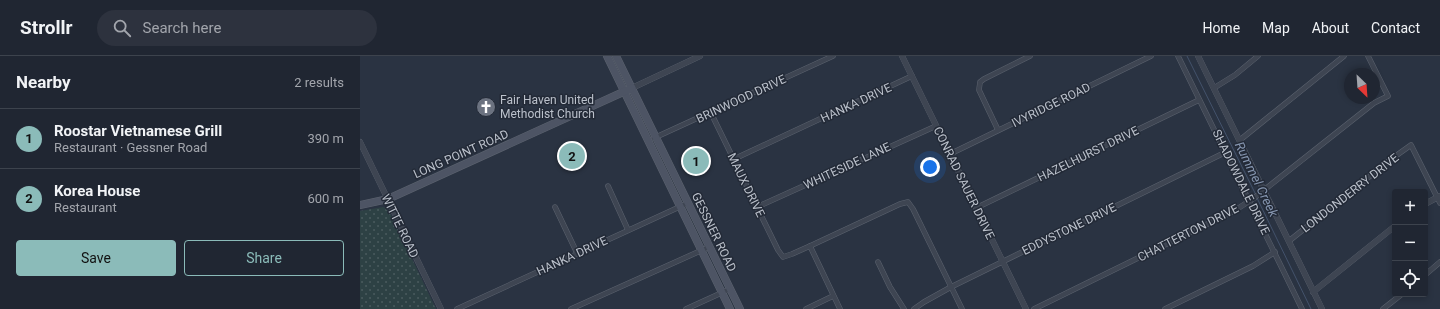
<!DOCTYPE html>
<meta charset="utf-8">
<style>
:root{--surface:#202632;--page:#2d323e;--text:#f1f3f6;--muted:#a2a5ac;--line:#3d434d;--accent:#8bbbb9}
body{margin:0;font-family:Roboto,sans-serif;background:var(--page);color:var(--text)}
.controls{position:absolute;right:12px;bottom:12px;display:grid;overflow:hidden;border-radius:4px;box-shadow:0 2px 6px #0003}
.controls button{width:36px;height:36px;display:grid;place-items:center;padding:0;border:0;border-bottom:1px solid var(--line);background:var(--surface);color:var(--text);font:20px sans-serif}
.compass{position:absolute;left:984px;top:12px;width:36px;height:36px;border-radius:50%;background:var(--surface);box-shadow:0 2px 6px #0003;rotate:155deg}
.you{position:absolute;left:570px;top:111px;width:14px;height:14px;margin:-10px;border:3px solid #fff;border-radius:50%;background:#1a73e8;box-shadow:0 0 0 6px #1a73e833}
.badge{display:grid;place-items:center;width:26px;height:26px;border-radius:50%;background:var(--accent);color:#111;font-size:13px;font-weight:700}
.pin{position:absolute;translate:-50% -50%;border:2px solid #fff;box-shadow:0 1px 4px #0006}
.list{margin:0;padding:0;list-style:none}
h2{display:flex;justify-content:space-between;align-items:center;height:52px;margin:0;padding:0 16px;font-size:17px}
h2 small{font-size:13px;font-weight:400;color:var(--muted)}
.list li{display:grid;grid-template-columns:26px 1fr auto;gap:12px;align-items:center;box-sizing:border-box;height:60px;padding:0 16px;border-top:1px solid var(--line)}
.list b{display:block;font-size:15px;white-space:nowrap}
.list p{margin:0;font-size:13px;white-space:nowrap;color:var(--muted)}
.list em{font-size:13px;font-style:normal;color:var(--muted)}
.actions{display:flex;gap:8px;padding:12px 16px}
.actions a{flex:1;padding:9px 0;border:1px solid var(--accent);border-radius:4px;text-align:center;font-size:14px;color:var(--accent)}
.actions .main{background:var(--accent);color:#111}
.icon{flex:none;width:22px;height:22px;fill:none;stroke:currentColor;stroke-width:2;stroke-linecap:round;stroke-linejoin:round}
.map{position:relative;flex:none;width:1080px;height:253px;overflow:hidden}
header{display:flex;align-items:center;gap:24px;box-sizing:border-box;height:56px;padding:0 20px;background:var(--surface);border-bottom:1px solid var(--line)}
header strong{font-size:19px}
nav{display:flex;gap:22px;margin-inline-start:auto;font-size:14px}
.search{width:280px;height:36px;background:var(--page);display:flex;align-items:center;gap:10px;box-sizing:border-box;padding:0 14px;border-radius:22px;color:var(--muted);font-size:15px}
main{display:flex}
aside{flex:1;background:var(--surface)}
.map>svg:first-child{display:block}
.grass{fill:url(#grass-dots)}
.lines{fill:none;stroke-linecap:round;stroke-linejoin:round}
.stream{stroke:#43526b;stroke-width:1}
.minor-casing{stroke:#5c636f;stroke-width:5.5}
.tertiary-casing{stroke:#5c636f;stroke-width:6}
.secondary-casing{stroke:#5c636f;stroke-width:8}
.minor{stroke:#3e4552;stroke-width:4.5}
.tertiary{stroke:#3e4552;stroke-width:5.5}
.secondary{stroke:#4d5464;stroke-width:7}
.labels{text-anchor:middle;stroke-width:3;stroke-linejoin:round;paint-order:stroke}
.street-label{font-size:12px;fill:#bbc1cb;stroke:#232a37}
.poi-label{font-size:12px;fill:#bbc1cb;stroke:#232a37;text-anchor:start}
.water-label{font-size:13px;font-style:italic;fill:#8696b0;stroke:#232a37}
</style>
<header>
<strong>Strollr</strong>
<div class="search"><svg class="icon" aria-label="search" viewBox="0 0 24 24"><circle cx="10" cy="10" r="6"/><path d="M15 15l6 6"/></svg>Search here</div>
<nav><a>Home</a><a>Map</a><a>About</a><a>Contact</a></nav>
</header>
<main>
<aside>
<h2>Nearby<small>2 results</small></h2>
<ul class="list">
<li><span class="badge">1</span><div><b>Roostar Vietnamese Grill</b><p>Restaurant · Gessner Road</p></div><em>390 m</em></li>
<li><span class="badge">2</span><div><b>Korea House</b><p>Restaurant</p></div><em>600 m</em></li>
</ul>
<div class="actions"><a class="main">Save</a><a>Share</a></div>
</aside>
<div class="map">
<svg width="1080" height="253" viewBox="0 0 1080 253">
<defs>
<pattern id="grass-dots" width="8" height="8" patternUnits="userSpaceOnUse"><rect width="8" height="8" fill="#2d4144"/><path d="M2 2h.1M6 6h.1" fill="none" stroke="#4a5b5e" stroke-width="1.8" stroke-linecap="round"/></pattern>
</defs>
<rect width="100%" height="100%" fill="#2a3342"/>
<polygon class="grass" points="23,151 27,153 32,161 76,253 0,253 0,155"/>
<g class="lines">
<g class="stream">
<polyline points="827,0 896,139"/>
<polyline points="897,142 951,253"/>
</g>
<defs>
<g id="minor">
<polyline points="818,0 942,253"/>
<polyline points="854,32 875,19 898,0"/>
<polyline points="351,57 418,194 423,201 432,198 450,190 540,148 548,146 553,153 602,253"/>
<polyline points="638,74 619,34 620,26 624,23 670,0"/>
<polyline points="294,82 473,0"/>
<polyline points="880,84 984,0"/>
<polyline points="590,98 791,0"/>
<polyline points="374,103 552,20"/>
<polyline points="248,130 268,174"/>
<polyline points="195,151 217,197"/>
<polyline points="397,151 576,70"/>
<polyline points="616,152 839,44"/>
<polyline points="929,185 1030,104 1051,89 1080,147"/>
<polyline points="450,190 480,253"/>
<polyline points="518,206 530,231 544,253"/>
<polyline points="1065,219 1080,206"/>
<polyline points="97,253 328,147"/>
<polyline points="211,253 349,191"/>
<polyline points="326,253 370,233"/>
<polyline points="446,253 473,240"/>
<polyline points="554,253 564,246 591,231 866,96"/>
<polyline points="674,253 874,155 894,142 1014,47 1028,40 1008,0"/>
<polyline points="805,253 893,210 915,196"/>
<polyline points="1023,253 1042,238"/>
</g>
<g id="tertiary">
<polyline points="542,0 666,253"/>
<polyline points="838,0 962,253"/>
<polyline points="272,32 340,0"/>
<polyline points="0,86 81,253"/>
<polyline points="1065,148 1080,140"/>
<polyline points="953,236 1035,170"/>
</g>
<g id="secondary">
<polyline points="247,0 370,253"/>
<polyline points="256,0 380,253"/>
<polyline points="0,149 28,143 272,32"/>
</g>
</defs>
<use href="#minor" class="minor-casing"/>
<use href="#tertiary" class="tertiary-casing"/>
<use href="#secondary" class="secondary-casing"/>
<use href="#minor" class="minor"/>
<use href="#tertiary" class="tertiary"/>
<use href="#secondary" class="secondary"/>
</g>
<defs>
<symbol id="church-disc" viewBox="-11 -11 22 22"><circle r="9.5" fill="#6b7280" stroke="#232a37"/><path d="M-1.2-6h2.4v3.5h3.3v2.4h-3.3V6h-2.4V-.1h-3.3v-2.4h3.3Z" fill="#fff"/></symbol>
</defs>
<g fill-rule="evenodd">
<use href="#church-disc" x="115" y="40" width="22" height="22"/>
</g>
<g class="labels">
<g class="street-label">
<text transform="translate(381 43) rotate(-25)" y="4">BRINWOOD DRIVE</text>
<text transform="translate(496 47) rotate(-25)" y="4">HANKA DRIVE</text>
<text transform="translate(691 49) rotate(-26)" y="4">IVYRIDGE ROAD</text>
<text transform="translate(101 98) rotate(-24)" y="4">LONG POINT ROAD</text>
<text transform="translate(728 98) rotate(-26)" y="4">HAZELHURST DRIVE</text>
<text transform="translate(487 110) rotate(-25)" y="4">WHITESIDE LANE</text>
<text transform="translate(881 126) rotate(64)" y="4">SHADOWDALE DRIVE</text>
<text transform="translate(604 127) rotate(64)" y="4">CONRAD SAUER DRIVE</text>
<text transform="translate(386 129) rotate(64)" y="4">MAUX DRIVE</text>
<text transform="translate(990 137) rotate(-38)" y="4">LONDONDERRY DRIVE</text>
<text transform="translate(40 170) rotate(64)" y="4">WITTE ROAD</text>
<text transform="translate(709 173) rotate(-26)" y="4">EDDYSTONE DRIVE</text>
<text transform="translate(354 176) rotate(64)" y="4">GESSNER ROAD</text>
<text transform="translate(828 177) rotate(-27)" y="4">CHATTERTON DRIVE</text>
<text transform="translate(212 200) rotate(-25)" y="4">HANKA DRIVE</text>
</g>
<g class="poi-label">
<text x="140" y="48">Fair Haven United<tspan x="140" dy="14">Methodist Church</tspan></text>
</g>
<g class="water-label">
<text transform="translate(897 123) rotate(64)" y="5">Rummel Creek</text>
</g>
</g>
</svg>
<div class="controls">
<button>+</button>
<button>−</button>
<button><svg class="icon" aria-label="locate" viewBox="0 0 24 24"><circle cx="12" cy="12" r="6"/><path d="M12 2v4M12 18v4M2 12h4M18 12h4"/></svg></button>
</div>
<svg class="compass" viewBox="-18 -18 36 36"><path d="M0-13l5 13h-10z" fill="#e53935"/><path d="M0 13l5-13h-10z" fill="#a2a5ac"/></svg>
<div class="you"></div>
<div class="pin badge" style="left:336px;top:105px">1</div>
<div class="pin badge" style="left:212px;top:100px">2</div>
</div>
</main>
